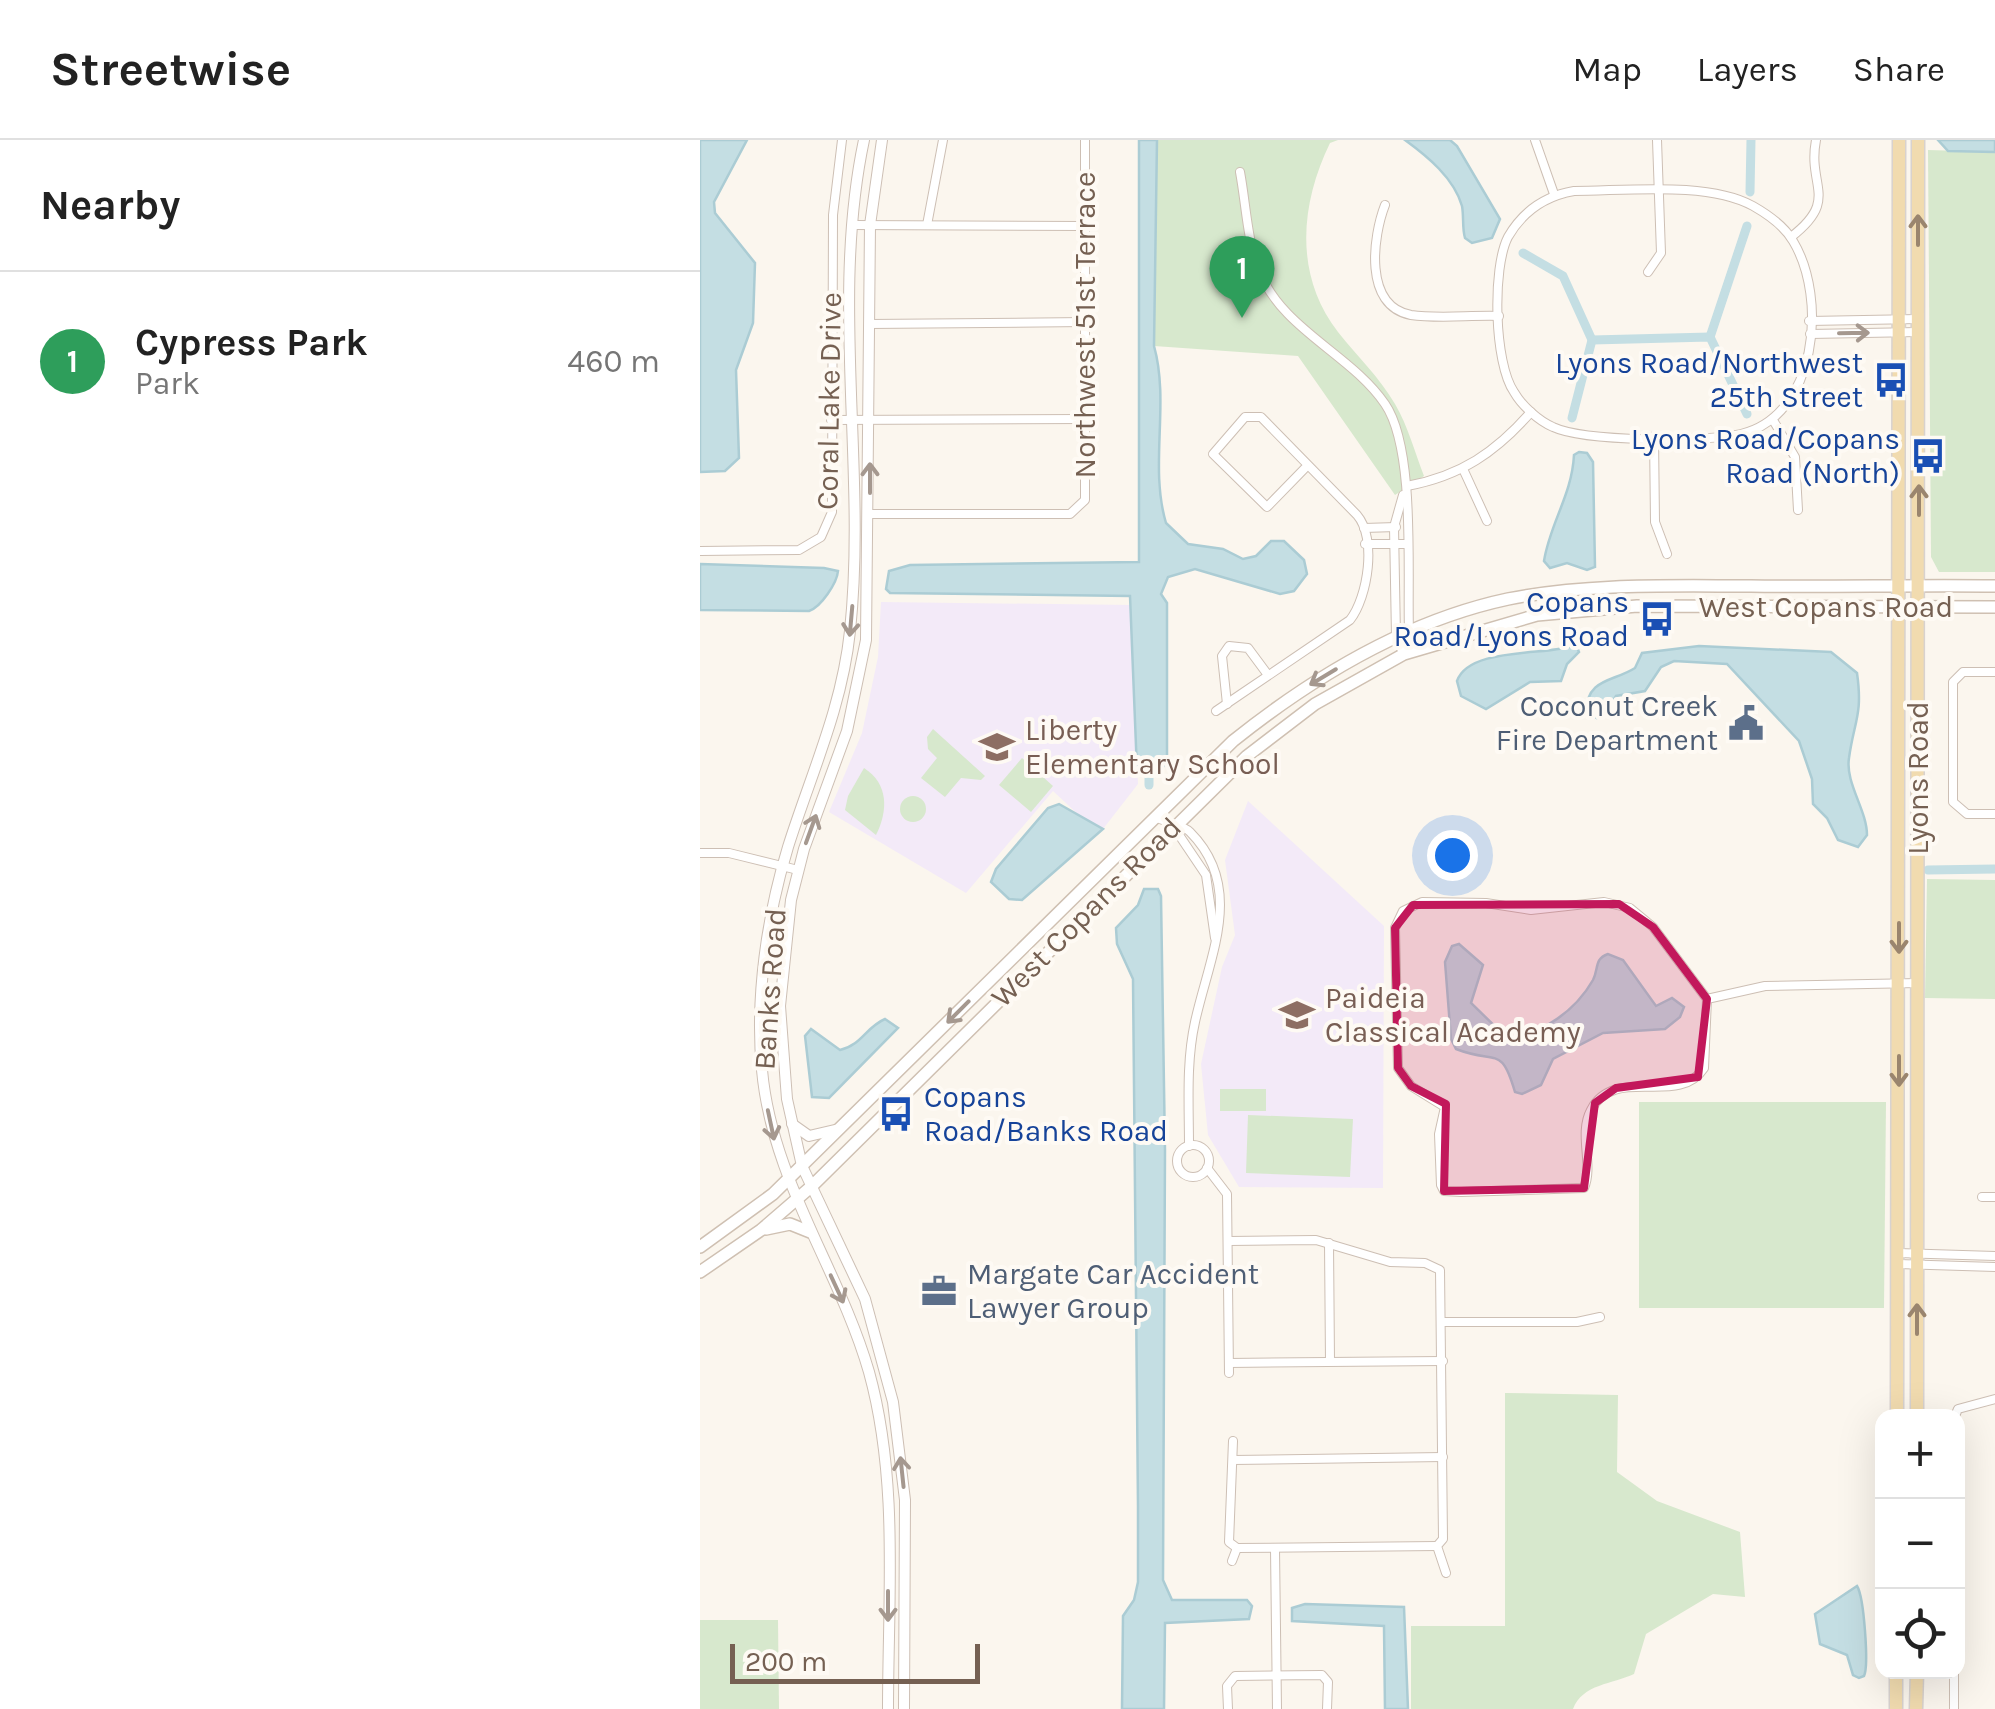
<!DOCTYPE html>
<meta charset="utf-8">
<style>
:root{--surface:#fff;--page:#f6f6f6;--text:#222;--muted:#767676;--line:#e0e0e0;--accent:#d93025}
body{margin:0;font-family:Karla,sans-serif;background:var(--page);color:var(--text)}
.controls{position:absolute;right:30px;bottom:30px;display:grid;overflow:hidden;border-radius:20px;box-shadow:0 10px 40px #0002}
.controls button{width:90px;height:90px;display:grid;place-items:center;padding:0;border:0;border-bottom:2px solid var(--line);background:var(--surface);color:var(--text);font:50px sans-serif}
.scale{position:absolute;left:30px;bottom:25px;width:250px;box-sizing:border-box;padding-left:10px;border:5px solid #756052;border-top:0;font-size:28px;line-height:35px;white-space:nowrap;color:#756052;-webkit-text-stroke:8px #fefaf4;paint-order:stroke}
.you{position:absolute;left:752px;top:715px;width:35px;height:35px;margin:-25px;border:8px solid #fff;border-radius:50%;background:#1a73e8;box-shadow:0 0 0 15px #1a73e833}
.badge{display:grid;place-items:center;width:65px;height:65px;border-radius:50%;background:var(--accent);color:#fff;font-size:32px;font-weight:700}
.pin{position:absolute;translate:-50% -82px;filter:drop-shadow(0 2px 5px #0008)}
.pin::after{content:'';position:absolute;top:52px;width:35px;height:30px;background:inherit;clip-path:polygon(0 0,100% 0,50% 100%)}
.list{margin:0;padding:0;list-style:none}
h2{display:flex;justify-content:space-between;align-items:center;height:130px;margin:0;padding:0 40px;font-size:42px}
h2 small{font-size:32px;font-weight:400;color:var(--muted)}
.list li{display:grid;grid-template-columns:65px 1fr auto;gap:30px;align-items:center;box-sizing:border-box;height:180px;padding:0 40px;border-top:2px solid var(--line)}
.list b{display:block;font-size:38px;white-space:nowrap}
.list p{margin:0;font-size:32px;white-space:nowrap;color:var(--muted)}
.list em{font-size:32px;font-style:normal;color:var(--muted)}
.icon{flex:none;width:55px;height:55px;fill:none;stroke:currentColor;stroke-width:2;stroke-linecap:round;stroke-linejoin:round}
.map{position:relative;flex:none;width:1295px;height:1569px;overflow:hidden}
header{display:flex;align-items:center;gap:60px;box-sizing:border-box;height:140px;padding:0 50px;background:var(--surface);border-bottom:2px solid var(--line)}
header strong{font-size:48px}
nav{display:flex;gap:55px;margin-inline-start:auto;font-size:35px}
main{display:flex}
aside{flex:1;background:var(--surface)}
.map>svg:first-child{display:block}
.education{fill:#f3eaf8}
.green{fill:#d7e8cd}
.water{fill:#c4dee3;stroke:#abccd4;stroke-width:2.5}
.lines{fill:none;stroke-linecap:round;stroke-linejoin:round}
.canal{stroke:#c4dee3;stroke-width:9}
.minor-casing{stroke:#cdbfb4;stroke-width:10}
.tertiary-casing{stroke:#cdbfb4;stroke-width:12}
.secondary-casing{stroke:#cfc0b2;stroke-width:14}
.primary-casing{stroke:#d8d2cf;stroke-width:15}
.minor{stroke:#fff;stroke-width:8}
.tertiary{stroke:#fff;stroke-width:10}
.secondary{stroke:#fff;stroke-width:11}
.primary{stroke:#f1dbaf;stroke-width:12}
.oneway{stroke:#9a856e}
.oneway2{stroke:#a5988f}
.marked{fill:#c2185b;fill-opacity:0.2;stroke:#c2185b;stroke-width:8;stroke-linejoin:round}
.labels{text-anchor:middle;stroke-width:8;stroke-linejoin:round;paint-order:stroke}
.street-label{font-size:30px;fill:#756052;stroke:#fefaf4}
.transit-label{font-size:30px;fill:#164399;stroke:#fefaf4;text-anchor:end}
.service-label{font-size:30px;fill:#4e5e75;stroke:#fefaf4;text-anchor:end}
.education-label{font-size:30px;fill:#785e54;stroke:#fefaf4;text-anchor:start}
</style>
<header>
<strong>Streetwise</strong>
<nav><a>Map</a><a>Layers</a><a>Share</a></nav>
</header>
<main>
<aside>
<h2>Nearby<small></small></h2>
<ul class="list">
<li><span class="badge" style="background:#2e9e5b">1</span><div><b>Cypress Park</b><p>Park</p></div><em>460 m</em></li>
</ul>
</aside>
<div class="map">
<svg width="1295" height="1569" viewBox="0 0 1295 1569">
<rect width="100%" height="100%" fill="#fbf6ee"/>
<g class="education">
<polygon points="181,462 432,465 438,644 403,689 383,679 353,651 266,753 129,672 162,593 178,517"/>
<polygon points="548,661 684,786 683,1048 539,1047 508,995 501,924 522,827 535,795 525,720"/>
</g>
<g class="green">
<path d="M457,0H638L630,3C600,65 594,135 638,192C657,216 680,238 695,264C708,286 715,313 724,336L695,355L598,216L454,206Z"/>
<polygon points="1228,10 1295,12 1295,432 1239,432 1231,417"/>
<polygon points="233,589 285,636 281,640 261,638 245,657 221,638 237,618 228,609 227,597"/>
<polygon points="322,618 353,646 331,672 299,645"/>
<path d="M164,628C189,644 188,671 176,695L145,670L148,656Z"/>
<circle cx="213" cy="669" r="13"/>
<polygon points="1227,739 1295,740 1295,859 1225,858"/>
<rect x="520" y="949" width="46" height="22"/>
<polygon points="939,962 1186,962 1184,1168 939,1168"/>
<polygon points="548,975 653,979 650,1037 546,1033"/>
<path d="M805,1253L918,1255L917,1332L957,1361L1040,1392L1045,1457L1013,1454L946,1494L934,1534C913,1544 882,1544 873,1569H711V1486H805Z"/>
<polygon points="0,1480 78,1480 79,1569 0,1569"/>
</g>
<g class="water">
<polygon points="0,0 47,0 14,62 15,73 55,123 53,183 36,230 39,318 25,331 0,332"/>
<path d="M439,0H457L454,206C470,263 449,326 466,383L488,404L523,409L543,419L556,416L571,401H584L604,420L607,434L594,451L580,454L495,429L468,437L461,454L467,463V619L459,635L437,631L430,456L190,453L186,449L189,431L210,425L439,422Z"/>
<path d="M705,0H750L757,6L800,79L792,98L772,103L765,98C762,88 764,77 762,66C754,38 727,16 705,0Z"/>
<polygon points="1238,0 1295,0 1295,12 1248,11"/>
<path d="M879,312L887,313L893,322L895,427L887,430L867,423L850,428L844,421C850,383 872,355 874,315Z"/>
<path d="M0,424L124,428L138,431C137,443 121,467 109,471L0,470Z"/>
<path d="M876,505L879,512L867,524L861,541L830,542L786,569L761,556L757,541C769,506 851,516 876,505Z"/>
<path d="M999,506L1131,512L1157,533C1163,575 1154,581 1149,618C1145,643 1167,670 1167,695L1158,707L1138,700L1127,678L1113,664L1112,639L1099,601L1027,524L974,521L961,527L945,551L916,556L905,574L897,578L886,572C887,538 913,542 935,528L942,513Z"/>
<polygon points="359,664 403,689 322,760 309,759 291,742 296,729 348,668"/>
<polygon points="444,749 458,749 461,756 465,1010 463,1440 472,1460 547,1460 552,1466 549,1479 465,1483 464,1569 422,1569 423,1476 434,1460 438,1442 438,1366 433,839 417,804 416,788 438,765"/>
<path d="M759,804L783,825L771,863L807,898C842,895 876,870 893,840C899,828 894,819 908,814L923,820L956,866L972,858L984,867L980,877L965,889L903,893L853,919L841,945L822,954L815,952C801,904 797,925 756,909L751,899L745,822L752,806Z"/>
<path d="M185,879L198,888L129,958L112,957L105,896L111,889L140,910C162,905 166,887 185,879Z"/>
<path d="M1157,1446C1164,1457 1169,1525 1164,1536L1159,1538L1153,1535L1147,1515L1120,1504L1115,1474Z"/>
<polygon points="605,1464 704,1467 708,1569 685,1569 684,1486 592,1481 592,1468"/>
</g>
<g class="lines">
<g class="canal">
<polyline points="1050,52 1051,0"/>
<polyline points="823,113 863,136 892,200 1010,197 1047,274"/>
<polyline points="1010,197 1047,86"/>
<polyline points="872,278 892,200"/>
<polyline points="449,623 449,645"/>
<polyline points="1228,730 1295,729"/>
</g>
<defs>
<g id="minor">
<polyline points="835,0 854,54"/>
<path d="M540,32C546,64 547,100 559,130C581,189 651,214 685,264C716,309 707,435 709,492L704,514"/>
<path d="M874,51C925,51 1008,41 1053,66C1067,74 1085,87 1093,101C1128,159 1117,276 1041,294C1006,302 885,302 853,287C839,281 822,266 814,252C794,223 792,128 808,97C823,71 845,56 874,51Z"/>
<path d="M685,65C673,96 663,166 711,175C738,179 770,175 799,176"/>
<polyline points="153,85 384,86"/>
<polyline points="227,85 243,0"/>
<path d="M1091,97C1140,59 1107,47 1116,0"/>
<polyline points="948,132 961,113 957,0"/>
<polyline points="1109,181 1218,179"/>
<polyline points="169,184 386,182"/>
<polyline points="1110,194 1218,192"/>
<polyline points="131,280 386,279"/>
<polyline points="1073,280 1095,317 1098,370"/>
<polyline points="954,296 955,382 967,414"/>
<polyline points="764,331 787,381"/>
<path d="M707,346C761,336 796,312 831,272"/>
<polyline points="170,374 370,374 385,360 385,0"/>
<polyline points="664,388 696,387"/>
<polyline points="665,404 706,404"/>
<polyline points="0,411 99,410 121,397 132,372 133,75 142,0"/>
<polyline points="703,513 696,497 694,387 703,355"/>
<polyline points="1295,532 1263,532 1253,542 1253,662 1267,674 1295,674"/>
<polyline points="527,564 522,516 529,506 548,508 568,535"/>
<path d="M516,571L650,480C668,457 677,398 657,375L561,277H545L513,314L567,367L608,325"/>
<path d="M455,677C466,682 483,685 490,692C546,748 509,817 495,882C486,922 489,965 489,1006"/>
<polyline points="473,686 506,735 515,798"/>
<polyline points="0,713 29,713 98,730"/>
<path d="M722,762L786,763L831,770L904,762L930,768L953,787L1007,859L1004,928C978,968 915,924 891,970C878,994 894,1025 884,1048L761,1052L744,1051L741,1045L739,994L745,967L711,946L698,928L695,788L703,771Z"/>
<polyline points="1007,859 1065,846 1219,843"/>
<circle cx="493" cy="1021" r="16"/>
<polyline points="507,1028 527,1054 529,1233"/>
<polyline points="1282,1057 1295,1057"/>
<polyline points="529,1101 616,1100 690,1122 725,1123 740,1130 743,1399 737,1406 746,1433"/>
<polyline points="629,1103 630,1221"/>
<polyline points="1198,1113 1295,1116"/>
<polyline points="1198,1124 1295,1127"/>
<polyline points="743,1182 877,1182 900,1177"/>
<polyline points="529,1223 743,1221"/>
<polyline points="1255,1276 1258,1269 1295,1259"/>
<polyline points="533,1320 743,1317"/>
<polyline points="537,1408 737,1406"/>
<polyline points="575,1409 577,1569"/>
<polyline points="532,1421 537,1408 529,1402 533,1301"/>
<polyline points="1254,1532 1254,1569"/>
<polyline points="528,1569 527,1546 535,1536 622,1535 628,1542 627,1569"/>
</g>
<g id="tertiary">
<path d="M164,0C130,160 167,329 150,491C142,568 111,634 88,707C67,776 55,857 62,930C72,1041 139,1128 169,1232C199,1340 188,1458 188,1569"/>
<polyline points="182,0 170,85 166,500 147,591 104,709 91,760 80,866 87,959 102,1026 165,1159 193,1262 205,1360 204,1569"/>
<polyline points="92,984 109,996 139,989"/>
</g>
<g id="secondary">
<polyline points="66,1089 90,1084 110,1092"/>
<path d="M0,1107L73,1054L533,601C613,537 705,481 808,459C888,443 970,446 1051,446C1132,447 1214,445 1295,446"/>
<polyline points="0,1132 61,1090 112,1046 547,616 615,564 704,514 837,475 937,466 1295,467"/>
</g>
<g id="primary">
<polyline points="1197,1276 1199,0"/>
<polyline points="1217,1276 1218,0"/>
<polyline points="1196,1532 1196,1569"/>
<polyline points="1216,1569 1217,1532"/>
</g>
</defs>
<use href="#minor" class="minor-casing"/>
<use href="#tertiary" class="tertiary-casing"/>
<use href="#secondary" class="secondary-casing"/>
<use href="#primary" class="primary-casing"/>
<use href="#minor" class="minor"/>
<use href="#tertiary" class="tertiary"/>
<use href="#secondary" class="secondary"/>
<use href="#primary" class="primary"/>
</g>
<defs><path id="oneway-shaft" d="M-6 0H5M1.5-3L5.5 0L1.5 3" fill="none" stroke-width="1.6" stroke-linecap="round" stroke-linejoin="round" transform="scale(2.5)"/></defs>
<g class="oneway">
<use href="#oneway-shaft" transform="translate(1218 90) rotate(-90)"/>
<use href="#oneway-shaft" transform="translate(1219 360) rotate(-90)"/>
<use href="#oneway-shaft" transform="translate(1199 798) rotate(90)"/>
<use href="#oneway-shaft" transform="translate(1199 931) rotate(90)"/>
<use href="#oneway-shaft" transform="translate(1217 1179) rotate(-90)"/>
</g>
<g class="oneway2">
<use href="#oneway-shaft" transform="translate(1154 193) rotate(-1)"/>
<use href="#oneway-shaft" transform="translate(170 338) rotate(-90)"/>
<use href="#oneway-shaft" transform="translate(151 481) rotate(95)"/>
<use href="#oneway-shaft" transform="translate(623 537) rotate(149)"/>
<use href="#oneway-shaft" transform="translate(111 689) rotate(-70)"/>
<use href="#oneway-shaft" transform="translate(258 872) rotate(135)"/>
<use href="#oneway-shaft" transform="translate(71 985) rotate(78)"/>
<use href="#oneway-shaft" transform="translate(137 1149) rotate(65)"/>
<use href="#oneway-shaft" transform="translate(202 1332) rotate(-96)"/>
<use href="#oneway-shaft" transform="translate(188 1466) rotate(90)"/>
</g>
<path class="marked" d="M919,764L953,787L1007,859L998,937L916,948L895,963L884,1048L744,1051L746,964L711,946L698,928L695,788L713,765Z"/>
<defs>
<symbol id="bus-bare" viewBox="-9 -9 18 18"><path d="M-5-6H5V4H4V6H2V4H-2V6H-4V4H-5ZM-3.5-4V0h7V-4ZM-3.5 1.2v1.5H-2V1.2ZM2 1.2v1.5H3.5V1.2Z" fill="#1a4fb4" stroke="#fefaf4" stroke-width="2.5" paint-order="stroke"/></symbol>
<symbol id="civic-bare" viewBox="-9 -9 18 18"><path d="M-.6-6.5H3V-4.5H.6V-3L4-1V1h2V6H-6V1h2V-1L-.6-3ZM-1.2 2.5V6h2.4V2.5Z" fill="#5c6f8a" stroke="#fefaf4" stroke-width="2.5" paint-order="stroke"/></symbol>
<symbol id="school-bare" viewBox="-9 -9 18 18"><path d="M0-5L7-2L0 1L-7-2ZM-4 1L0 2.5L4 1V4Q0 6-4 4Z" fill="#8d6e63" stroke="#fefaf4" stroke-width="2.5" paint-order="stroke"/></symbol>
<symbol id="office-bare" viewBox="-9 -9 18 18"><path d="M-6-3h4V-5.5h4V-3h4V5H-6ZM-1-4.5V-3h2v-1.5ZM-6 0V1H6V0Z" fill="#5c6f8a" stroke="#fefaf4" stroke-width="2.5" paint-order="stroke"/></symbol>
</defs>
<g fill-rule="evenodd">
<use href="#bus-bare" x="1166" y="215" width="50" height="50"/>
<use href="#bus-bare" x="1203" y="291" width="50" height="50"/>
<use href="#bus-bare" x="932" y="454" width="50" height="50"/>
<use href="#civic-bare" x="1021" y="558" width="50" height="50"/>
<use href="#school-bare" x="272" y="582" width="50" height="50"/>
<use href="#school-bare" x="572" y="850" width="50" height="50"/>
<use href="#bus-bare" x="171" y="949" width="50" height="50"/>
<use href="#office-bare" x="214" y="1126" width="50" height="50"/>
</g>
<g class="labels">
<g class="street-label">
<text transform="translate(385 185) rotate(-90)" y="10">Northwest 51st Terrace</text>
<text transform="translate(129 261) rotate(-89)" y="10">Coral Lake Drive</text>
<text x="1126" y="477">West Copans Road</text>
<text transform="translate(1218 638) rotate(-90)" y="10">Lyons Road</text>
<text transform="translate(386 772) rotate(-45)" y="10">West Copans Road</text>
<text transform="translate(70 849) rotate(-86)" y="10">Banks Road</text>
</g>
<g class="transit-label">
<text x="1163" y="233">Lyons Road/Northwest<tspan x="1163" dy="34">25th Street</tspan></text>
<text x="1200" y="309">Lyons Road/Copans<tspan x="1200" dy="34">Road (North)</tspan></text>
<text x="929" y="472">Copans<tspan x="929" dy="34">Road/Lyons Road</tspan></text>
<text x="224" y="967" text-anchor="start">Copans<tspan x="224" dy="34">Road/Banks Road</tspan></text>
</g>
<g class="service-label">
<text x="1018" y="576">Coconut Creek<tspan x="1018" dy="34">Fire Department</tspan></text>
<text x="267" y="1144" text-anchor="start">Margate Car Accident<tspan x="267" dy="34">Lawyer Group</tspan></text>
</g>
<g class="education-label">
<text x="325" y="600">Liberty<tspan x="325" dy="34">Elementary School</tspan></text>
<text x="625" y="868">Paideia<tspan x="625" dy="34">Classical Academy</tspan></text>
</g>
</g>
</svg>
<div class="controls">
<button>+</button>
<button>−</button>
<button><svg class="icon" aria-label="locate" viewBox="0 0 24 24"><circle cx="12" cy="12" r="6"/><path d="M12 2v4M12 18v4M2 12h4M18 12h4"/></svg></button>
</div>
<div class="scale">200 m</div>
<div class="you"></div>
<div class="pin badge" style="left:542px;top:178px;background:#2e9e5b">1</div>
</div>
</main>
